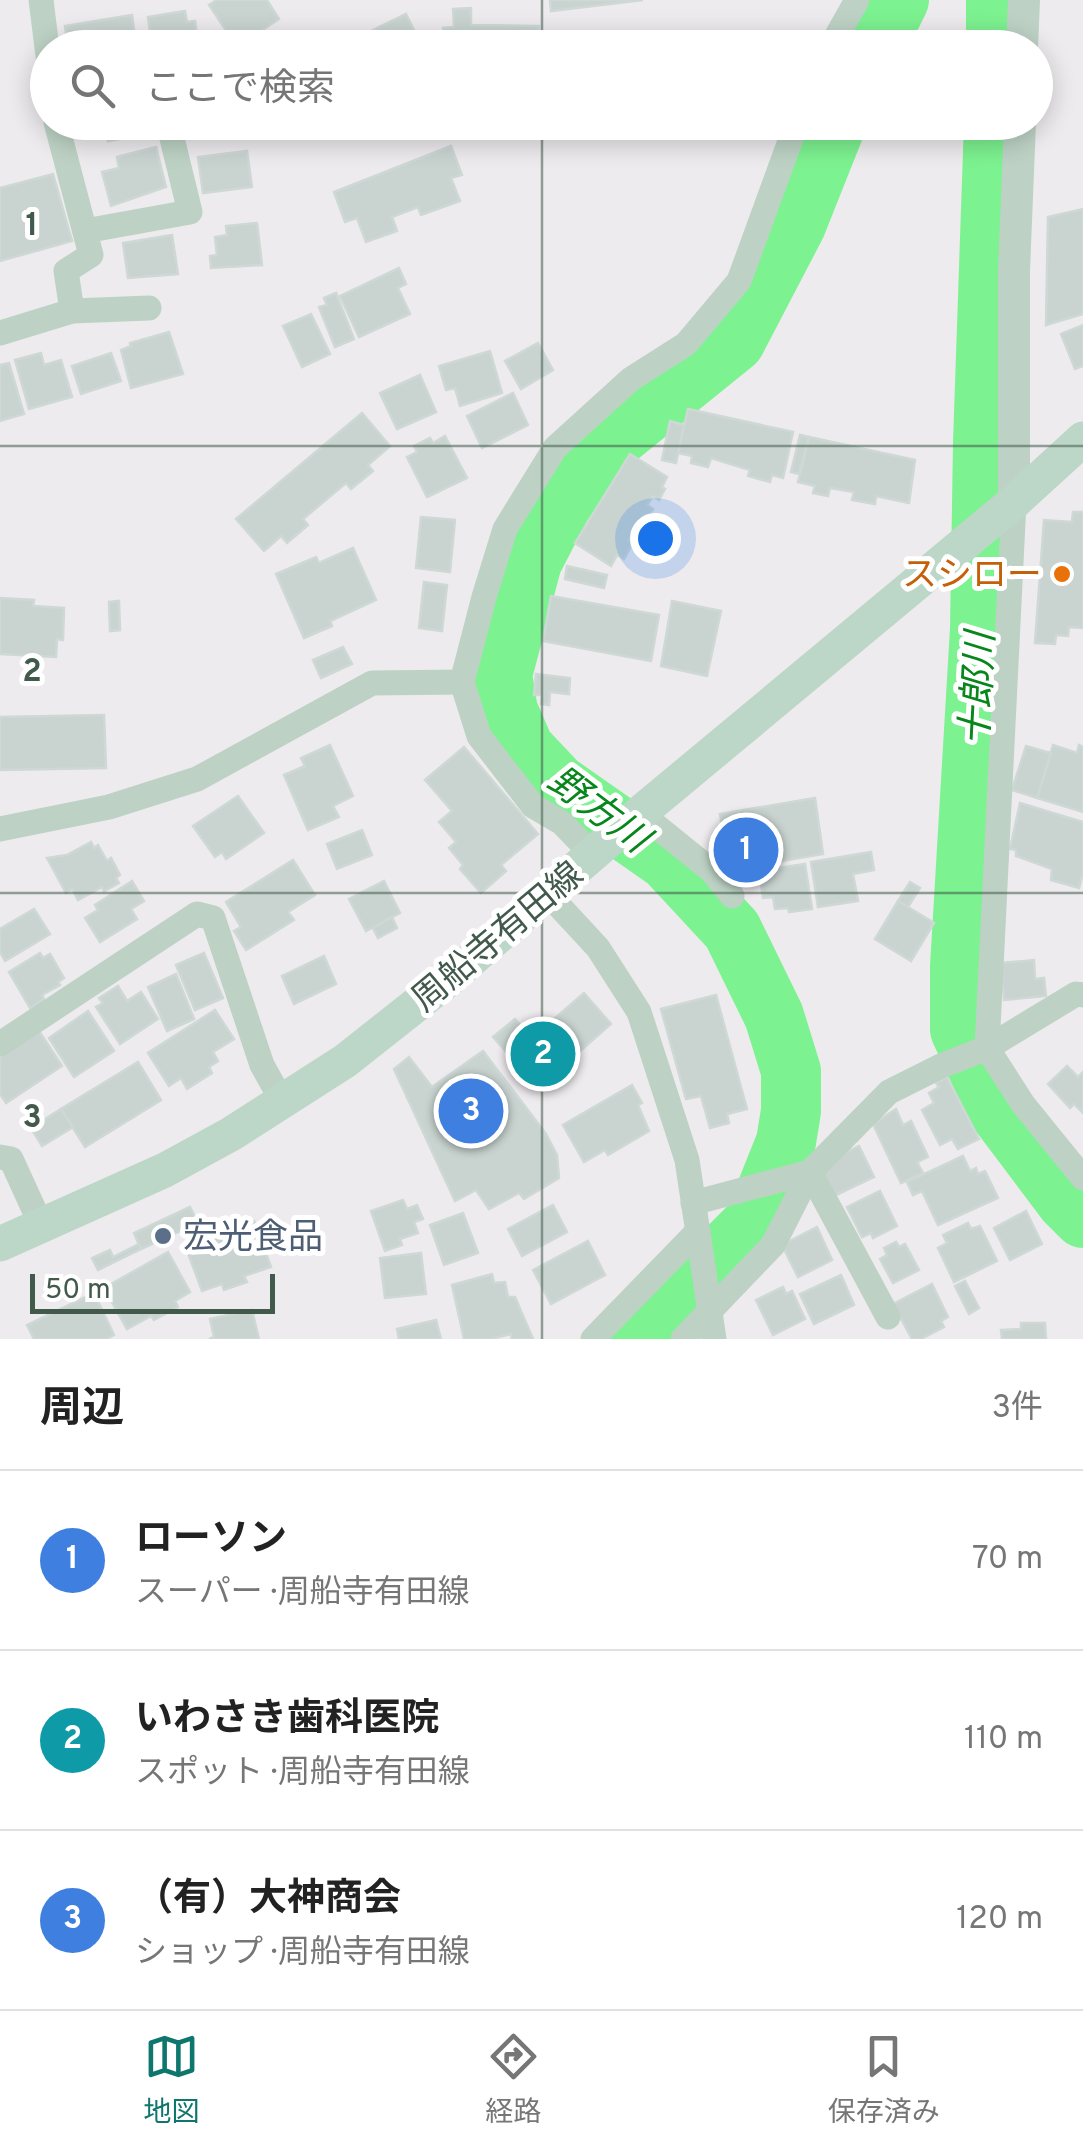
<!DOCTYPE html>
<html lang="ja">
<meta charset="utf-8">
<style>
:root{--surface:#fff;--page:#f6f6f6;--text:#222;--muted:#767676;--line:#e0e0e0;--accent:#0f766e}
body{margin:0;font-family:Overpass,"Noto Sans JP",sans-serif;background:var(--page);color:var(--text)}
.scale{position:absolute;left:30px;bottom:25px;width:245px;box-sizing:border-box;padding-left:10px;border:5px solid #425a4c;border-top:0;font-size:28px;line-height:35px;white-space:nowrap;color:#425a4c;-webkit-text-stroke:8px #fff;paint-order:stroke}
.you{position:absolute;left:655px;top:538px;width:35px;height:35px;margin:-25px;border:8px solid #fff;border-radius:50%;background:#1a73e8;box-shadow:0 0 0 15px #1a73e833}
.badge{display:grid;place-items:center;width:65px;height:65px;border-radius:50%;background:var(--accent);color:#fff;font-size:32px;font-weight:700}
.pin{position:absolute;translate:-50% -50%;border:5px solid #fff;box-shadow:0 2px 10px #0006}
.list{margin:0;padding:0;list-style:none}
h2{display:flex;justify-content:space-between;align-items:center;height:130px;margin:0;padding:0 40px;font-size:42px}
h2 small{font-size:32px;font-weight:400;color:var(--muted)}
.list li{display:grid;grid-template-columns:65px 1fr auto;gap:30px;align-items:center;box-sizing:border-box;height:180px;padding:0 40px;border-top:2px solid var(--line)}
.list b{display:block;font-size:38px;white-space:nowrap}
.list p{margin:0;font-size:32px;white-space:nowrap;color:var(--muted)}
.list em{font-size:32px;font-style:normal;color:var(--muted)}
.icon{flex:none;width:55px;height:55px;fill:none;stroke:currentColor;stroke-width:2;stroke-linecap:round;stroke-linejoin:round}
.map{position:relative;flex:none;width:1083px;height:1339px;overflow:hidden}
.search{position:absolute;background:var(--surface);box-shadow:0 5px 25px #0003;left:30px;right:30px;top:30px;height:110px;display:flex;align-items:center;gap:25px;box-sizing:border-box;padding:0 35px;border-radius:55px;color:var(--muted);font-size:38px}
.sheet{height:670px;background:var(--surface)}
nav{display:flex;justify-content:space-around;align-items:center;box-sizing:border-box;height:140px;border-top:2px solid var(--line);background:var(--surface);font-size:28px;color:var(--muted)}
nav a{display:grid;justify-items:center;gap:5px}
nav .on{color:var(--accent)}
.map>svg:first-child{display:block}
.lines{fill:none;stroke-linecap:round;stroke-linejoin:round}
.river{stroke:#7df290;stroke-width:60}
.building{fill:#c9d4d0;stroke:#ced8d5;stroke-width:2.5}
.minor{stroke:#bdd2c5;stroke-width:25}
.tertiary{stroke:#bdd2c5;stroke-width:32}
.secondary{stroke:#bcd7c8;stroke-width:35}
.grid{fill:none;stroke:#425a4c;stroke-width:2.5;stroke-opacity:0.55}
.food-dot{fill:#e8710a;stroke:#fff;stroke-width:4}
.service-dot{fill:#5c6f8a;stroke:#fff;stroke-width:4}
.labels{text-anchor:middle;stroke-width:10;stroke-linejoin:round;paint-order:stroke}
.food-label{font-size:35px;fill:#c56008;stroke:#fff;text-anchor:end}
.street-label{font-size:35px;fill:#425a4c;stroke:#fff}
.service-label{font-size:35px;fill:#4e5e75;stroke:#fff;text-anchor:start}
.water-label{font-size:38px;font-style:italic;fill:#06861b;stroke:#fff}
.grid-label{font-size:32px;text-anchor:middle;font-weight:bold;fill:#425a4c;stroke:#fff;stroke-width:10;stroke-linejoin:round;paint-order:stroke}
</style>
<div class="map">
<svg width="1083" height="1339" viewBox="0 0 1083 1339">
<rect width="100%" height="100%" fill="#eeebee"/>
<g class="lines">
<g class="river">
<polyline points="875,48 899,0"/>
<polyline points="996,48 996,0"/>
<polyline points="994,122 983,443 980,629 960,967 960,1030 996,1108 1066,1201 1083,1218"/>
<polyline points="637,1339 754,1222 786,1142 791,1111 791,1071 774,1016 732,930 668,861 558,784 524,748 508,711 502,675 532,562 561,506 594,456 735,342 796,225 837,122"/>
</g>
</g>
<g class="building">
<polygon points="217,0 267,0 279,19 237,47 209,5"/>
<polygon points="550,0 643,0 551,11"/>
<polygon points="471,8 471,25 539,26 539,48 445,48 443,28 454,27 453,9"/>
<polygon points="185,11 187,22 195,21 197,36 202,35 204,48 152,46 148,17"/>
<polygon points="406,14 423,48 336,48"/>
<polygon points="132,15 135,37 128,38 130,48 68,48 65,26"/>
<polygon points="97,122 144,122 146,134 108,141 106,126 97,127"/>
<polygon points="451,146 462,175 451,178 460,201 421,215 418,207 392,217 397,231 366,242 357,218 345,222 334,192"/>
<polygon points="156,147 166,187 111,206 102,172 119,168 117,157"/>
<polygon points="247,151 252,187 203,193 198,157"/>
<polygon points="53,174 72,241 0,261 0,188"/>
<polygon points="1083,209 1083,314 1046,325 1048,217"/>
<polygon points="257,223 262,265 211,268 210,256 217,255 215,237 227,235 226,226"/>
<polygon points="172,235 178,274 128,278 123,243"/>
<polygon points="399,268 406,284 398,288 410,314 359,337 340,296"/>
<polygon points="336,293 354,339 335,347 319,307 327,305 324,298"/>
<polygon points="311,314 330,354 302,367 283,326"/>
<polygon points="1083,325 1083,366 1075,369 1061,334"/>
<polygon points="169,332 183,374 131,388 121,350 131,346 130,343"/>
<polygon points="538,343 553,370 521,389 505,361"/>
<polygon points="490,351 502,393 460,406 455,388 446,390 439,366"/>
<polygon points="41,353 44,365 61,360 72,397 29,409 15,360"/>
<polygon points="111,353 121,381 81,394 72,366"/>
<polygon points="9,363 24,414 0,421 0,365"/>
<polygon points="420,375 436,412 397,429 380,393"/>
<polygon points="513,393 528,425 482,448 467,416"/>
<polygon points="688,409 793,432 783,478 772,475 770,482 748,476 750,470 711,458 708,467 691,463 692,456 678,453"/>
<polygon points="362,413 390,446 368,465 373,471 351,489 346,483 303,519 308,525 287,543 281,536 264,551 236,519"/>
<polygon points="670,421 684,425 676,463 662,460"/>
<polygon points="800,435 809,437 799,474 791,472"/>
<polygon points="445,436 467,478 427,497 407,457 417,452 414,446 430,438 433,443"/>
<polygon points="809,437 915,460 909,503 876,496 875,504 852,500 854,492 830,488 828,496 813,493 815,486 798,482"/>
<polygon points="630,454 667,477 662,487 665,489 659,500 653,496 647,505 653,509 637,535 633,532 628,540 633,543 624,559 617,555 611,566 575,543"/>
<polygon points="1073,512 1083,512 1083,628 1069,627 1068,636 1056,635 1055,644 1035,643 1044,520 1072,522"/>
<polygon points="421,517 455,520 450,572 416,568"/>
<polygon points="353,548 376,600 330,621 332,626 304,638 276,574 316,557 319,563"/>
<polygon points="567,566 607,575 604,588 565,579"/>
<polygon points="424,582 447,585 442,631 419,628"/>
<polygon points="551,596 659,615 651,661 543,641"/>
<polygon points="0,598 34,600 33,606 64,608 63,640 57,639 56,657 0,654"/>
<polygon points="119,601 120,630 110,631 109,602"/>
<polygon points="672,601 721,611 707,676 661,666"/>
<polygon points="343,647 352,664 321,678 313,660"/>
<polygon points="536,674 570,678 569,694 550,692 549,705 541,704 542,695 534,695"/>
<polygon points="104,715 106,768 0,770 0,717"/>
<polygon points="330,745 353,796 333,806 339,817 308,830 284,775 305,766 301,758"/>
<polygon points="1053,745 1077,753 1079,745 1083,747 1083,812 1037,798"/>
<polygon points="1026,746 1051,753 1037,798 1012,790"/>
<polygon points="464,747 538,834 501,865 506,871 481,893 460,869 463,865 449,848 456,842 439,822 452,811 425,780"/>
<polygon points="238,796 264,833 226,859 222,852 215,857 193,826"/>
<polygon points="815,798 823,854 728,870 726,861 721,862 717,840 724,839 720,814"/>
<polygon points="1020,803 1083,822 1083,872 1079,888 1051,880 1052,869 1016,856 1016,850 1010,849"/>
<polygon points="362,830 372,855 337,869 327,844"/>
<polygon points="91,842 94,848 98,845 107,861 111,858 120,875 116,878 119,883 104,891 102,887 78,900 72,889 66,893 47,858 67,855"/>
<polygon points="871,852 874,870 853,874 858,901 818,907 811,862"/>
<polygon points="293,860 315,895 288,912 294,920 246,950 234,931 241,927 226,902"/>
<polygon points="805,864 812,909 789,912 788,908 775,909 773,897 763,898 759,871"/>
<polygon points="132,881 144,901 131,909 137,919 100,942 85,918 98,910 95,905"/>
<polygon points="384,881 400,913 366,931 349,899"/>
<polygon points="910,882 920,888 908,907 898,901"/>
<polygon points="898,901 934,923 911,961 875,939"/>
<polygon points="34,909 50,934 5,961 0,952 0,929"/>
<polygon points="392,917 397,928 378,938 373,928"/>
<polygon points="40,953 43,958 50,954 64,978 58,982 60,985 42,995 44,999 30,1008 9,972"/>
<polygon points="204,953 223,998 195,1010 176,965"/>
<polygon points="324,956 336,984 294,1004 282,976"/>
<polygon points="1034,960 1035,979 1044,978 1046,996 1004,1000 1001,963"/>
<polygon points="176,974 194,1019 167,1031 148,987"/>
<polygon points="118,986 127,1001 141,992 158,1019 120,1044 96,1007 103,1003 99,998"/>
<polygon points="584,993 611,1024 538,1088 493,1037 515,1019 532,1038"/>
<polygon points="716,995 747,1109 727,1114 729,1123 710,1128 701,1096 686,1099 661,1009"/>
<polygon points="215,1010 234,1039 213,1052 218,1061 209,1067 212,1073 187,1089 181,1078 169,1086 148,1053"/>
<polygon points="88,1011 114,1051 74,1077 49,1038"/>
<polygon points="39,1031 62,1066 6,1103 0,1094 0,1056"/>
<polygon points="483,1051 546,1134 557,1155 559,1178 524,1199 519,1193 489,1209 476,1190 455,1201 394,1069 409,1057 432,1087"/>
<polygon points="138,1062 161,1100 85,1147 61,1109"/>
<polygon points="1067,1066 1078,1077 1083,1072 1083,1113 1074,1104 1070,1108 1048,1084"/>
<polygon points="947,1077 979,1139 958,1149 952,1139 940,1145 922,1110 934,1103 929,1093 939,1087 936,1083"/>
<polygon points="632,1085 642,1103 638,1105 649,1131 608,1155 605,1150 584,1162 563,1125"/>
<polygon points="61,1109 73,1127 42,1146 31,1128"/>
<polygon points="896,1109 903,1125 911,1121 928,1157 917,1162 923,1173 901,1183 873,1124"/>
<polygon points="859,1146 874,1177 836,1195 823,1172 834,1159"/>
<polygon points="963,1156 970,1171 976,1168 978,1174 985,1171 998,1198 938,1225 922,1191 913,1195 907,1182"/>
<polygon points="880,1191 897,1226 873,1238 871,1233 862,1237 847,1207"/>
<polygon points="403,1200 407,1209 417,1205 423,1219 414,1222 418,1233 400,1239 402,1245 385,1251 371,1211"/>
<polygon points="553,1205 567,1232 522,1256 508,1229"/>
<polygon points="190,1207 198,1223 141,1249 134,1233"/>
<polygon points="1026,1211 1042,1244 1010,1260 994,1228"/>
<polygon points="463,1213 478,1253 444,1265 430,1225"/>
<polygon points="254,1221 271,1267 244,1276 247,1282 224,1290 222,1284 202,1291 185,1245"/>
<polygon points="968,1223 971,1229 980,1226 997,1261 954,1282 938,1248 947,1243 943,1235"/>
<polygon points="817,1227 832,1260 798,1277 782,1245"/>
<polygon points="588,1241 605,1275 551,1304 533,1270"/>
<polygon points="896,1242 899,1247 905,1244 919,1270 893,1283 880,1259 887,1255 884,1248"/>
<polygon points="139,1244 141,1249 98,1270 92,1258 110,1250 113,1257"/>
<polygon points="168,1252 190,1292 175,1301 178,1307 154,1320 151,1316 127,1329 104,1288"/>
<polygon points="421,1253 426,1294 385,1298 380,1258"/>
<polygon points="492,1274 494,1283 505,1282 508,1297 515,1297 533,1339 512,1339 511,1334 491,1339 464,1339 452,1285"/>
<polygon points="841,1275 854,1305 814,1324 800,1294"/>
<polygon points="965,1281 979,1308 969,1314 955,1286"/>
<polygon points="932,1284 948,1317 941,1321 944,1327 921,1339 912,1339 893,1304"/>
<polygon points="783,1287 786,1294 792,1291 805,1319 773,1335 756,1300"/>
<polygon points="94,1293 114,1335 106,1339 34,1339 27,1325"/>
<polygon points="252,1310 259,1339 209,1339 214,1337 210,1319"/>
<polygon points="436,1320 441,1339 399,1339 397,1329"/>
<polygon points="1021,1323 1045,1323 1046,1339 1002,1339 1001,1330 1021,1329"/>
</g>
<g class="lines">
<g class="minor">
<polyline points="41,0 48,56"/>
<polyline points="830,48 857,0"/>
<polyline points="56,122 91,255 66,271 72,311"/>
<polyline points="85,231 190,212 168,122"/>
<polyline points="0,333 72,311 149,308"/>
<polyline points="1014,502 987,1048 1023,1104 1083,1178"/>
<polyline points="640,813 712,871 732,896"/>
<polyline points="0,829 109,807 197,779 372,683 462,682"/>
<polyline points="593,855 562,823 533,806 479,736 462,682 484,597 505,529 555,448 631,379 686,344 739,281 797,122"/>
<polyline points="548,894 598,948 639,1012 687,1160 714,1339"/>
<polyline points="0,1044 197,914 213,918 262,1065 282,1101"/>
<polyline points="0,1157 11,1159 42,1227"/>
<polyline points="810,1172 888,1317"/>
<polyline points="693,1203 810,1172"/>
<polyline points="593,1339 698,1231"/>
<polyline points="683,1339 773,1245 810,1172 889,1092 941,1066 987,1048 1076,994 1083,995"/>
</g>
<g class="tertiary">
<polyline points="1022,48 1024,0"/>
<polyline points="1014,502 1014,271 1020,122"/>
</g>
<polyline class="secondary" points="0,1244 165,1170 231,1134 345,1061 450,978 640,813 1014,502 1083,439"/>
</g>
<path class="grid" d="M542,0V48M542,122V1339M0,446H1083M0,893H1083"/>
<circle class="food-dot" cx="1062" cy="574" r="10"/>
<circle class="service-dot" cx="163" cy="1236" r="10"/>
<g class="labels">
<g class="food-label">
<text x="1042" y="586">スシロー</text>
</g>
<g class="street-label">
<text transform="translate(497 936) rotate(-40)" y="12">周船寺有田線</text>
</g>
<g class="service-label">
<text x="183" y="1248">宏光食品</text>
</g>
<g class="water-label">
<text transform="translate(977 689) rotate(-87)" y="13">十郎川</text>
<text transform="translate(599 809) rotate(37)" y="13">野方川</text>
</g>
</g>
<g class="grid-label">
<text x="32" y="235">1</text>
<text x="32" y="681">2</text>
<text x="32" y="1127">3</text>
</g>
</svg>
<div class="scale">50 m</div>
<div class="you"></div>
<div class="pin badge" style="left:746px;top:850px;background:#3f7fe0">1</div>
<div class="pin badge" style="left:543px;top:1054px;background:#0f9aa8">2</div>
<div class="pin badge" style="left:471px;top:1111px;background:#3f7fe0">3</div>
<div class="search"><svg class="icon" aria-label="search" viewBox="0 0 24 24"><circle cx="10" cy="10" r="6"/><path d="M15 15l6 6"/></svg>ここで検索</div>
</div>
<section class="sheet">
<h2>周辺<small>3件</small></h2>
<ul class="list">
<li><span class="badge" style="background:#3f7fe0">1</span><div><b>ローソン</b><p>スーパー · 周船寺有田線</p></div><em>70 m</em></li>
<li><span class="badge" style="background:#0f9aa8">2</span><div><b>いわさき歯科医院</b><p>スポット · 周船寺有田線</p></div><em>110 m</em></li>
<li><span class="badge" style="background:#3f7fe0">3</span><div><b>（有）大神商会</b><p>ショップ · 周船寺有田線</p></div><em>120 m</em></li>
</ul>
</section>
<nav>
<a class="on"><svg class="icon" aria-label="map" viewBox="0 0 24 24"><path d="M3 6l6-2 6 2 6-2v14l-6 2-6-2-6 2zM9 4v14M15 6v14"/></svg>地図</a>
<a><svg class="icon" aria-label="directions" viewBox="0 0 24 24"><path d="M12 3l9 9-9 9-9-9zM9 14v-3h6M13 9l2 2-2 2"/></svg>経路</a>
<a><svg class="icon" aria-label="saved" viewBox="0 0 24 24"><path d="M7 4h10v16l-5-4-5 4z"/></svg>保存済み</a>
</nav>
